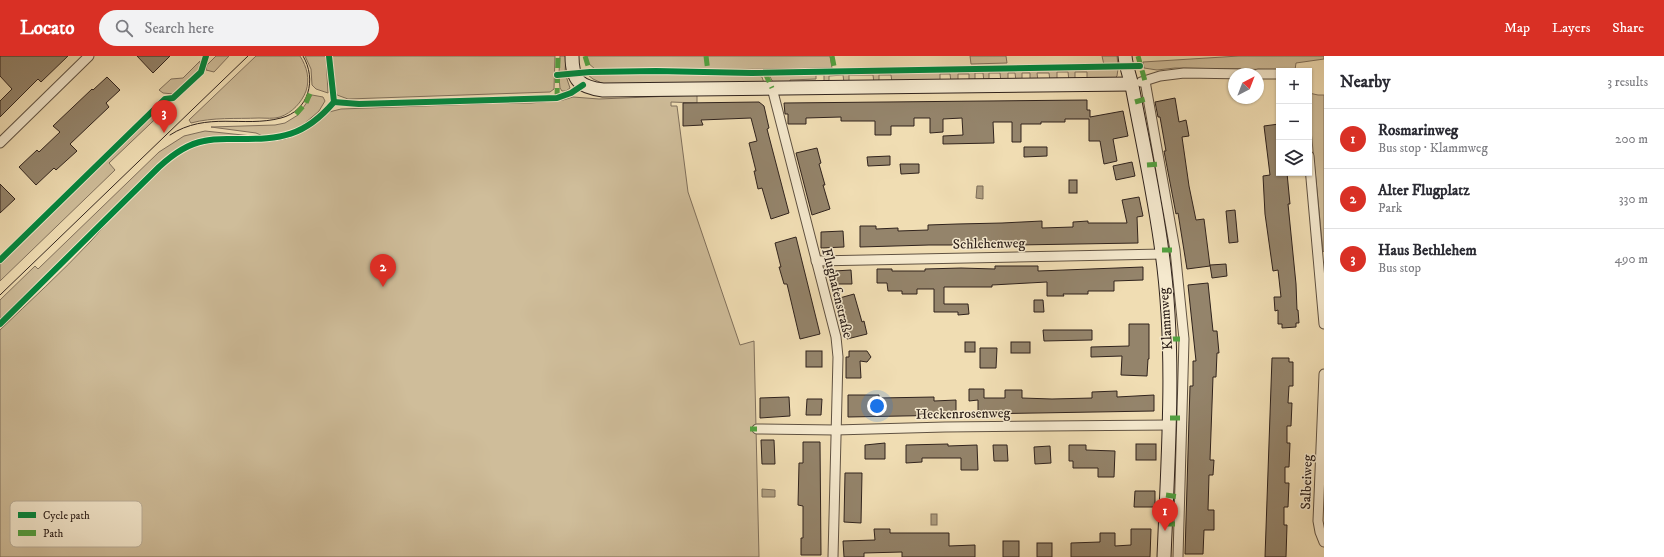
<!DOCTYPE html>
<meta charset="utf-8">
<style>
:root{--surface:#fff;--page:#f2f2f3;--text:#2b2b33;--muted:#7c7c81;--line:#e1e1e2;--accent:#d93025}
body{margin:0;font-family:"IM FELL DW Pica",serif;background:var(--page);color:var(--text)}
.controls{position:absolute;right:12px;top:12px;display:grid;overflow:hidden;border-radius:0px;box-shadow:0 1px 3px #0004}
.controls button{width:36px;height:36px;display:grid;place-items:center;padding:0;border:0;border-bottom:1px solid var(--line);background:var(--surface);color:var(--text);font:20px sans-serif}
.compass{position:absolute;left:1228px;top:12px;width:36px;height:36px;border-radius:50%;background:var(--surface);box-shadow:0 1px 3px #0004;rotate:42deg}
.you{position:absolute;left:877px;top:350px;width:14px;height:14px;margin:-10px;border:3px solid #fff;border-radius:50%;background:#1a73e8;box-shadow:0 0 0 6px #1a73e833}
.badge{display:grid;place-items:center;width:26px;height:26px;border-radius:50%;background:var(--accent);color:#fff;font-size:13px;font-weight:700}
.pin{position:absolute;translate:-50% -33px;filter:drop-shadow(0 1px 2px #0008)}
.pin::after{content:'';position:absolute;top:21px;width:14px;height:12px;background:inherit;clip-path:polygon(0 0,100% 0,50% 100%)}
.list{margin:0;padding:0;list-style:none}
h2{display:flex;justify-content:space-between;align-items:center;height:52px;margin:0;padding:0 16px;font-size:17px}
h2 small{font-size:13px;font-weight:400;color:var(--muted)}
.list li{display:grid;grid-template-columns:26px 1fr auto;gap:12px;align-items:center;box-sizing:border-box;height:60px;padding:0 16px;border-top:1px solid var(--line)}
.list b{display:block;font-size:15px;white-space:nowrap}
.list p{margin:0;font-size:13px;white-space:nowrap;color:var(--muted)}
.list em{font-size:13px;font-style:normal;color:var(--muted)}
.icon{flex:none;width:22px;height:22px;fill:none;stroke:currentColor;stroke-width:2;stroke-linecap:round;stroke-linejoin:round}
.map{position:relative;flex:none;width:1324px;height:501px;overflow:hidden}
header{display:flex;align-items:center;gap:24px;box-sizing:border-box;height:56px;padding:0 20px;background:var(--accent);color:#fff}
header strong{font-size:19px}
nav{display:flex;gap:22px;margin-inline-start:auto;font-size:14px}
.search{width:280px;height:36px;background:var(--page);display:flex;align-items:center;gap:10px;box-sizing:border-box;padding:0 14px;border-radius:22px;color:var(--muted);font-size:15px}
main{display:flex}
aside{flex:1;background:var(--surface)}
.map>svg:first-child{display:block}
.green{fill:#cfbd9a;stroke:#80705c}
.water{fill:#af9e80;stroke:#7c6d58}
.building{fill:#94846b;stroke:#30231d}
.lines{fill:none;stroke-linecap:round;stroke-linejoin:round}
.minor-casing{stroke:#605242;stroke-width:11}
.secondary-casing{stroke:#30231d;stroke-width:15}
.minor{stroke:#f5e9ce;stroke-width:9}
.secondary{stroke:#f5e9ce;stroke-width:13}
.tram{stroke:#30231d;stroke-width:1}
.quiet{stroke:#52a241;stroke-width:5;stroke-dasharray:10 5;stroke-linecap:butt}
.cycleway-casing{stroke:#f5e9ce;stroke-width:8}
.cycleway{stroke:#00873e;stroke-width:6}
.labels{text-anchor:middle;stroke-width:3;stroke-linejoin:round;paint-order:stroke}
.street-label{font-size:14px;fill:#30231d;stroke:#f5e9ce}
.key{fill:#f5e9ce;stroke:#baae99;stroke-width:1}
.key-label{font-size:11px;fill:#30231d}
</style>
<header>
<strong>Locato</strong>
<div class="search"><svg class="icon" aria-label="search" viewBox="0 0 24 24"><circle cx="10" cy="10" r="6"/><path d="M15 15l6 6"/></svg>Search here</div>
<nav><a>Map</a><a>Layers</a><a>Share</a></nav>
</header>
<main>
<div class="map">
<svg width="1324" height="501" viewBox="0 0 1324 501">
<rect width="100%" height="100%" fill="#f0ddb3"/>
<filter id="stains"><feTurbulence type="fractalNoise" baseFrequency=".005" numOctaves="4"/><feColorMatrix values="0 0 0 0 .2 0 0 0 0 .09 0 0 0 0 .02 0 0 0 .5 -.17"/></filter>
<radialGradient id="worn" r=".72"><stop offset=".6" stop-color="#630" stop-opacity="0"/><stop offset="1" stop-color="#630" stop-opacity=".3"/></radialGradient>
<g class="green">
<polygon points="216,0 229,0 214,16 206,14 207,9"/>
<path d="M256,0H300C307,11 310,23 306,35C302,46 292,57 280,61C274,63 265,62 259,62C236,63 213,61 191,67L189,64Z"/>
<polygon points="305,0 326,0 328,37 316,33 312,29 311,13"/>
<polygon points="332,0 555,0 554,33 550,36 348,43 337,39 336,35"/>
<polygon points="560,0 566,0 565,16 559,17"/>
<polygon points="586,0 830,0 832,12 710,14 595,13 588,7"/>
<polygon points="970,0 1006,0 1007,7 971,8"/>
<polygon points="1102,0 1117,0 1118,9 1104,9"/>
<polygon points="1239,0 1324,0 1324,3 1296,7 1295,14 1175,12 1157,14 1144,12 1143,6"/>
<polygon points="200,5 199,14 174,38 163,37 159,34 171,23 183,22"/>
<polygon points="1105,13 1118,13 1117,20 1114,23 1087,25 1087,16 1075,16 1075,24 1069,25 1068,16 1057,16 1057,25 1050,25 1049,17 1037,17 1038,25 1030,25 1030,17 1022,17 1022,25 1016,25 1015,17 1008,17 1008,26 1001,26 1000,17 989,17 989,26 984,26 983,17 975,17 975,26 969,26 969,18 958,18 958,26 951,26 950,18 940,18 940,27 892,26 891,19 879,19 879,27 874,27 873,19 849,19 849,27 844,27 843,19 829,20 829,27 824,27 824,19 816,19 816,23 790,24 790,28 774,28 769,19 816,17"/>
<polygon points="656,18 759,20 762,21 764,27 606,29 593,23 588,19"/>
<polygon points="566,20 570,32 566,35 562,35 560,32 559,21"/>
<polygon points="1309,37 1318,39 1324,39 1324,196 1323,195 1309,54"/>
<polygon points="312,39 323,41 325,45 319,55 304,68 292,76 283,79 265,81 256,77 211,71 275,69 285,67 298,59"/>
<path d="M697,39V47L671,46V50H677L688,136L740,289L754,285L759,501H0V274C30,245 62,216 91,185C117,156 156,107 192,91C221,79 255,90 285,83C303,79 313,63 329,56C333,55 337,54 341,53L505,47H531L563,44L573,41L599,43Z"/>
<polygon points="165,46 169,47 170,49 109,107 115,114 0,225 0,205"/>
<path d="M205,75L252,80V81C213,81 197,79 164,103L0,263V244L35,210L38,213L159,96L184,80Z"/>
</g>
<g class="water">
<polygon points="977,130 983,130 983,143 976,142"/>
<polygon points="762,433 775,434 775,441 762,441"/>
<rect x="931" y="458" width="6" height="11"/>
</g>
<g class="building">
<polygon points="0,0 68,0 41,26 38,23 0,61 0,45 12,33 0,20"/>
<polygon points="137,0 170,0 153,17"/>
<polygon points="107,21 120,34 106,47 109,51 70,88 77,95 56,114 54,112 36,129 19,111 37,94 39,96 60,76 53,70 92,33 93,34"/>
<polygon points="1175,42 1179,66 1186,64 1189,80 1182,81 1189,130 1196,164 1204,163 1210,210 1187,213 1178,157 1176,158 1164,95 1166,95 1160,61 1158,61 1155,46"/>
<polygon points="1087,44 1087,54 1090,54 1090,61 1123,55 1128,80 1113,83 1117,105 1104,108 1100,85 1089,85 1089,63 1065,63 1065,66 1041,66 1041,68 1021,68 1021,86 1012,86 1012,66 993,66 994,87 943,88 943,80 963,79 962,62 943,63 943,76 930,77 930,62 914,62 914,70 891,70 891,79 875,79 875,65 841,65 841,61 806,62 806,68 788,68 788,58 785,58 784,47"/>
<polygon points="759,46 764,50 769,72 767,73 789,157 771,163 762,132 758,133 754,115 756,115 749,87 757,85 751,62 701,64 703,69 683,70 683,47"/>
<polygon points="1279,68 1279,118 1287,117 1290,148 1288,148 1296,228 1297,254 1298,254 1299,267 1296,267 1296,271 1282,272 1282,268 1278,268 1278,254 1275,255 1274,241 1281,241 1278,214 1273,215 1265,158 1263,120 1270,119 1264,70"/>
<polygon points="1024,91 1047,91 1047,100 1024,101"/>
<polygon points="817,92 821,107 819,108 825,129 823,129 830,153 812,159 796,97"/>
<polygon points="890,100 890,109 868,110 867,101"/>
<polygon points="1132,106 1135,120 1116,124 1113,110"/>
<polygon points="900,108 919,108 919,117 901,118"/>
<rect x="1069" y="124" width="8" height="13"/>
<polygon points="0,128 15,143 0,157"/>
<polygon points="1139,141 1143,160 1137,161 1138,187 957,190 957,189 929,189 860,191 860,170 876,170 876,173 898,172 898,175 928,174 928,169 957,168 1002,167 1042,165 1042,172 1073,171 1073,166 1088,165 1088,167 1127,167 1122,144"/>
<polygon points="1235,154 1238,186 1229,187 1226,155"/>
<polygon points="843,175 844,191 821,192 821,176"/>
<polygon points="796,181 820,278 800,283 787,228 784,228 779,211 781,211 775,187"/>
<polygon points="1226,208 1227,220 1212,222 1210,209"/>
<polygon points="995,210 1038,210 1038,215 1143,211 1143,224 1114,225 1114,235 1088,235 1088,238 1063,238 1064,240 1047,240 1047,226 992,229 992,231 944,231 944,248 968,248 969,258 958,259 958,256 934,256 934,233 917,233 917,238 902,238 902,235 888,235 887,227 877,227 877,213 892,213 892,215 925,215 925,213 961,212 995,213"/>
<polygon points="851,214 852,228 835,228 834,215"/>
<polygon points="1208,227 1213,275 1217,275 1219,297 1217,297 1216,321 1213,321 1210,404 1214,404 1213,419 1209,419 1208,454 1214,454 1214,474 1204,474 1203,498 1185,498 1190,330 1193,330 1193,305 1196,305 1188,229"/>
<polygon points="854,238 862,266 864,265 867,278 847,283 836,243"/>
<polygon points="1034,244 1043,244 1044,256 1034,256"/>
<polygon points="1129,268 1149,268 1149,303 1148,303 1147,320 1121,319 1122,300 1091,301 1091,291 1129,290"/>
<polygon points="1043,274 1092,274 1092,284 1044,285"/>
<rect x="965" y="286" width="10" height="10"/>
<rect x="1011" y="286" width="19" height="11"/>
<polygon points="980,292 997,292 996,312 980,312"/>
<rect x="806" y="295" width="16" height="16"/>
<polygon points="849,295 867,295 871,301 867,306 860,305 861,322 846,322 846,301 849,301"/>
<polygon points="1272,302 1289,302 1289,306 1293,306 1293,330 1289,330 1288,347 1292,347 1291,370 1287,370 1287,387 1290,387 1289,411 1285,411 1285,427 1289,427 1288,451 1284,451 1284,469 1287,469 1286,501 1265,501"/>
<polygon points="969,333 984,333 984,342 1005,342 1005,334 1022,334 1022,342 1052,343 1092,342 1092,336 1117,335 1117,341 1154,339 1154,355 978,358 978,344 969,345"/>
<polygon points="848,339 879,339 879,342 934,341 934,345 956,344 956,359 848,361"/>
<polygon points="789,341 790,360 760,362 760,342"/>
<polygon points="807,343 822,343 821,359 806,359"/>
<polygon points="761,384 774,384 775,408 762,408"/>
<polygon points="803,386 820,386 821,499 801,499 801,482 803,482 803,450 798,449 799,407 803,407"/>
<polygon points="885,387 885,403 865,403 865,389"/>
<polygon points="948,388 948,390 977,389 978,414 961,414 961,402 922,402 922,406 906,407 906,389"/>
<rect x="1136" y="388" width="20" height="16"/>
<polygon points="993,389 1007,389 1008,405 994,405"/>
<polygon points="1069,389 1086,389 1086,394 1115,395 1114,421 1098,421 1098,412 1073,412 1073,405 1069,405"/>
<polygon points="1050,390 1051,407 1035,408 1034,391"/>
<polygon points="845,417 862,417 861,467 844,466"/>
<polygon points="1135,435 1155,435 1155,451 1134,451"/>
<polygon points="874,473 890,473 890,477 949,477 949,490 975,489 975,501 902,501 902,496 864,497 864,501 844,501 843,485 875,484"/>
<polygon points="1131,473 1151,473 1150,501 1071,501 1071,487 1100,486 1100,477 1115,477 1115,490 1131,489"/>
<rect x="1003" y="485" width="16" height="16"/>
<rect x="1037" y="487" width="15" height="14"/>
</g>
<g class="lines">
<defs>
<g id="minor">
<polyline points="1258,18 1279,18"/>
<polyline points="1145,25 1175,194 1184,283 1178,501"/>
<polyline points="1141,26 1160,20 1184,17 1247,18"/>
<polyline points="772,32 836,281 838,301 833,501"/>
<polyline points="0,87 89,0"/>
<polyline points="1309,100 1324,268"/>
<polyline points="816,205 1163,198"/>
<polyline points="1324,318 1318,465 1320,476 1324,486"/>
<polyline points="757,373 835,374 945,371 1169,369"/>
</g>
<g id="secondary">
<path d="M572,0C572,25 580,31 603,34L1132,28"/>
<path d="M1125,0C1126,12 1131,23 1133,35C1143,88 1155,142 1162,196C1176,297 1168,399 1164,501"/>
</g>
</defs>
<use href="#minor" class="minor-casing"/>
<use href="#secondary" class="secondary-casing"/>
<use href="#minor" class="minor"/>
<use href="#secondary" class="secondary"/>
<g class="tram">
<path d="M170,79C207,55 243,72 281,62C309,55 317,23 303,0"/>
<polyline points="0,239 248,0"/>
</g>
<g class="quiet">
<polyline points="585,0 590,16"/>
<polyline points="706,0 708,16"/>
<polyline points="832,0 835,15"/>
<polyline points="1138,0 1145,25"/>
<polyline points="765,17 772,32"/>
<polyline points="557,42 558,0"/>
<polyline points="1135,46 1149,42"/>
<polyline points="296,58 306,47 311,35"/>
<polyline points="1147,109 1160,108"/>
<polyline points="1162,194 1175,194"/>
<polyline points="1170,283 1184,283"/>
<polyline points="1170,362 1182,362"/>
<polyline points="750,373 757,373"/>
<polyline points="1166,439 1180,441"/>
<polyline points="1165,468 1179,468"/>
</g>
<defs>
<g id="cycleway">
<polyline points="557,19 590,16 656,15 752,17 1140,10"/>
<polyline points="334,46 359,48 557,42 571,37 583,29"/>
<polyline points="0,204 165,43 173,42 201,16 206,0"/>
<path d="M0,268L159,111C172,99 187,88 204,85C215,82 227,83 238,83C281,83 304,81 334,46L329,0"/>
</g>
</defs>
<use href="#cycleway" class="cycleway-casing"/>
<use href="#cycleway" class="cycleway"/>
</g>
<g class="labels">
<g class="street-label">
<text transform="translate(989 187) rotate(-1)" y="5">Schlehenweg</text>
<text transform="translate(838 237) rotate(76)" y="5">Flughafenstraße</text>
<text transform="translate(1165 263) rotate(-94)" y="5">Klammweg</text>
<text transform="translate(963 357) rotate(-1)" y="5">Heckenrosenweg</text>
<text transform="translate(1306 426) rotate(-88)" y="5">Salbeiweg</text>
</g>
</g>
<rect x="10" y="445" width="132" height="46" rx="6" class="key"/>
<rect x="18" y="456" width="18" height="6" fill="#00873e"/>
<rect x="18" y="474" width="18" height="6" fill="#52a241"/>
<g class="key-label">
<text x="43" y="463">Cycle path</text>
<text x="43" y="481">Path</text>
</g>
<rect width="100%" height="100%" filter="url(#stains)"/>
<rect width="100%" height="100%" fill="url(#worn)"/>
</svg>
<div class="controls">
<button>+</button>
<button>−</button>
<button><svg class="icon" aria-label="layers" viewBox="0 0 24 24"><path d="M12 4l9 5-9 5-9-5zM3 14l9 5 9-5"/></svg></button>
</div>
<svg class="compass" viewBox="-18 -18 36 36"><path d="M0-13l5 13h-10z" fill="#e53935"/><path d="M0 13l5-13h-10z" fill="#7c7c81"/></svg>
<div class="you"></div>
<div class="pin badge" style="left:1165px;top:475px">1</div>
<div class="pin badge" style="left:383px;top:231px">2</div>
<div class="pin badge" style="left:164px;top:77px">3</div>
</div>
<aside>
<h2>Nearby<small>3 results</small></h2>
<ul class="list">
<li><span class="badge">1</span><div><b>Rosmarinweg</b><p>Bus stop · Klammweg</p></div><em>200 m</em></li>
<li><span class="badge">2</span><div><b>Alter Flugplatz</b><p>Park</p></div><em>330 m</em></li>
<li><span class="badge">3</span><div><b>Haus Bethlehem</b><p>Bus stop</p></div><em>490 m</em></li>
</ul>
</aside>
</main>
